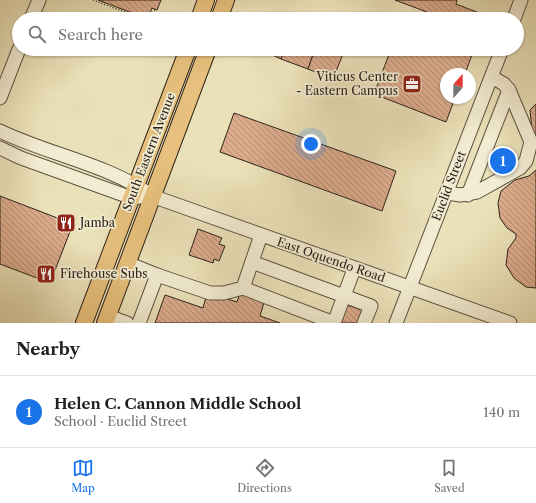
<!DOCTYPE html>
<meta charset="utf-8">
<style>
:root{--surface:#fff;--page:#f2f2f2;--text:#202124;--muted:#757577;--line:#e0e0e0;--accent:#1a73e8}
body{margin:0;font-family:"Libre Caslon Text",serif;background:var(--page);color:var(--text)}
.compass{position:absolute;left:440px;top:68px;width:36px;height:36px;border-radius:50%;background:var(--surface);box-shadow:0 1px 3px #0004;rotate:21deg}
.you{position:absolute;left:311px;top:144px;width:14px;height:14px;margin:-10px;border:3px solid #fff;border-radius:50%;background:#1a73e8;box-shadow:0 0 0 6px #1a73e833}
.badge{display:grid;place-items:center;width:26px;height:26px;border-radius:50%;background:var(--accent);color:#fff;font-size:13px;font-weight:700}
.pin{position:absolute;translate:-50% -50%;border:2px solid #fff;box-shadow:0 1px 4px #0006}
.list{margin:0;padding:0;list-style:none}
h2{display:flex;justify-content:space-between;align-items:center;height:52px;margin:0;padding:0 16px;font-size:17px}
h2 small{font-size:13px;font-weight:400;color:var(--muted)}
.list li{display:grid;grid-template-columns:26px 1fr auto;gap:12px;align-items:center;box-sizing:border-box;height:72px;padding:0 16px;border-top:1px solid var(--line)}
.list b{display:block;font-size:15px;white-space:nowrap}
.list p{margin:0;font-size:13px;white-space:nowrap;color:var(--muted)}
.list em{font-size:13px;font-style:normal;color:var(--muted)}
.icon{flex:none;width:22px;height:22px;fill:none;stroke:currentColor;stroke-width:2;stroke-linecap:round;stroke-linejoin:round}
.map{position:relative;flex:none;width:536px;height:323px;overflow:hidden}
.search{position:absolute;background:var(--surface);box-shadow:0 1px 3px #0004;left:12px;right:12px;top:12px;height:44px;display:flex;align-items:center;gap:10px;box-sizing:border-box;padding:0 14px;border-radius:22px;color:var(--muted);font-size:15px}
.sheet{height:124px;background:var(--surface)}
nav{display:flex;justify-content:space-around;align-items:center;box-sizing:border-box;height:56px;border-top:1px solid var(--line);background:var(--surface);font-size:11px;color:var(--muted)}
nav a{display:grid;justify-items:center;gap:2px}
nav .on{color:var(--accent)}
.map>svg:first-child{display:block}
.building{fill:url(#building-back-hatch);stroke:#2e221c}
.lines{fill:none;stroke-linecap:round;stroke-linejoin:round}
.minor-casing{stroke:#5d5243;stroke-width:15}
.major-casing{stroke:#2e221c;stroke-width:18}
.path{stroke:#2e221c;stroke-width:1.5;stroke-dasharray:1 2;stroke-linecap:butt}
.minor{stroke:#f2ecd2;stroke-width:13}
.major{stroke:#e6c07c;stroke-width:16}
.labels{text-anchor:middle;stroke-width:3.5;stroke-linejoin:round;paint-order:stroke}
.poi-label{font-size:12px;fill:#2e221c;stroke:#f2ecd2;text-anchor:start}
.street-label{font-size:12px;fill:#2e221c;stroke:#f2ecd2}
</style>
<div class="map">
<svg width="536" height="323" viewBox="0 0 536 323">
<defs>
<pattern id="building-back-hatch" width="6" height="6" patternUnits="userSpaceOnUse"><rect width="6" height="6" fill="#dbab8c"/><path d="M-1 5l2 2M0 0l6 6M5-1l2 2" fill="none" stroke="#b28b72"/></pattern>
</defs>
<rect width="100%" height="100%" fill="#ebe1b9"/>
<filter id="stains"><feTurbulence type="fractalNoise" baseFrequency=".005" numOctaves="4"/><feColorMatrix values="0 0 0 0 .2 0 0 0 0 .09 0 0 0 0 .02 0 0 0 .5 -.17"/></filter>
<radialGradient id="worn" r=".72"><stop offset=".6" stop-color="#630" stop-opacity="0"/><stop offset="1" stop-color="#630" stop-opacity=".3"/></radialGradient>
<g class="building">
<polygon points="98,0 161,0 157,10 152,8 148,19"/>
<polygon points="395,0 457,0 456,4 487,16 486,19 425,19 427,12"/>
<polygon points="260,49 285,49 281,59"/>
<polygon points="285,49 315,49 308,69 281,59"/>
<polygon points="315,49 345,49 335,74 330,72 328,77 308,69"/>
<polygon points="391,49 403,49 412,53 413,49 474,49 465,74 446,74 446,98 455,98 446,122 374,94"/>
<polygon points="536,104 536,137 532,130 530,110"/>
<polygon points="234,113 396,171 382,211 220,152"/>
<polygon points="536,170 536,288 526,287 514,278 506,265 508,249 516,238 516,234 507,228 500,218 498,203 501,191 515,180 529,176"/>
<polygon points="0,196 73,224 50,283 0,264"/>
<polygon points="198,229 222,238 219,244 225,246 219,261 214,259 213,263 189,255"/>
<polygon points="241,290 265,299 260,316 280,323 155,323 165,295 203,308 206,297 215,295 237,302"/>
<polygon points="347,305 362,310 357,323 341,323"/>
</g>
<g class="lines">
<defs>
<g id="minor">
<polyline points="31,19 39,0"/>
<polyline points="514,19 521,0"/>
<polyline points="0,98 19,49"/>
<path d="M0,131C47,154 110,165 152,196L510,323"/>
<polyline points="0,148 21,158 132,198 140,197"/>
<polyline points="447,193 460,195 477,192 520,168 526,161 531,142 509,90 504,84 492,77"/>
<polyline points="468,195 509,90"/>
<polyline points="127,263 157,275 139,323"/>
<polyline points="354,269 344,296 371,306 364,323"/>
<polyline points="157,275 210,293 224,293 243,288 261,235"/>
<polyline points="243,288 334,323 344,296 252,262"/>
<polyline points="108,316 127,323"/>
<polyline points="396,323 502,49"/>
</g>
<g id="major">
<polyline points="199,19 206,0"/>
<polyline points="219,19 226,0"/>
<polyline points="84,323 188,49"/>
<polyline points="105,323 208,49"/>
</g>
</defs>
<use href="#minor" class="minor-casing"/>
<use href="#major" class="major-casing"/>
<g class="path">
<polyline points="93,0 144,19"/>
<polyline points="151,19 155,9"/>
</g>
<use href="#minor" class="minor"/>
<use href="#major" class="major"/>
</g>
<defs>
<symbol id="office-square" viewBox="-11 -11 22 22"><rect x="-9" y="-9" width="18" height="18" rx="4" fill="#8f2418" stroke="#f2ecd2"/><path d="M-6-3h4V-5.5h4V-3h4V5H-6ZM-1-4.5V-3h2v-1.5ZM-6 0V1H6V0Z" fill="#fff"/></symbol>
<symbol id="restaurant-square" viewBox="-11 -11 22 22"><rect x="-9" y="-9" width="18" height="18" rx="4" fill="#8f2418" stroke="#f2ecd2"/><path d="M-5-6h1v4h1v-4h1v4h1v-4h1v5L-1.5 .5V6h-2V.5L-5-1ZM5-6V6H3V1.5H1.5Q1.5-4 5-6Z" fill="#fff"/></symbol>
</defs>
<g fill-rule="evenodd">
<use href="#office-square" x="401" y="73" width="22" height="22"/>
<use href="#restaurant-square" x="55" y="212" width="22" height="22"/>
<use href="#restaurant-square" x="35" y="263" width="22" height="22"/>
</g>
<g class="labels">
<g class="poi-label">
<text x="398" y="81" text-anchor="end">Viticus Center<tspan x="398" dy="14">- Eastern Campus</tspan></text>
<text x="80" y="227">Jamba</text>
<text x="60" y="278">Firehouse Subs</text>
</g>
<g class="street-label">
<text transform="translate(149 152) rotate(-69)" y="4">South Eastern Avenue</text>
<text transform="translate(449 186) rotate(-69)" y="4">Euclid Street</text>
<text transform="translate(331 260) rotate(19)" y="4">East Oquendo Road</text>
</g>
</g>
<rect width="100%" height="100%" filter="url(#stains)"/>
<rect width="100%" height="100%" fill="url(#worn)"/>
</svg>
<svg class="compass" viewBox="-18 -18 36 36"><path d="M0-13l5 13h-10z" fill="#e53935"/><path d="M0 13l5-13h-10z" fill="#757577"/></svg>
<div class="you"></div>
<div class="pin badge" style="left:503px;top:161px">1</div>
<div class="search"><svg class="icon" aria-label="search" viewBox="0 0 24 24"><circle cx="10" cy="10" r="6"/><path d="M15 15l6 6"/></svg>Search here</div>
</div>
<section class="sheet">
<h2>Nearby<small></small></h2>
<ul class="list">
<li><span class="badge">1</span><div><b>Helen C. Cannon Middle School</b><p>School · Euclid Street</p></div><em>140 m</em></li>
</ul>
</section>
<nav>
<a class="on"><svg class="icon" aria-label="map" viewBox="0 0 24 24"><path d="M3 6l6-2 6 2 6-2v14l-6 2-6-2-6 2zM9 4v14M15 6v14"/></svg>Map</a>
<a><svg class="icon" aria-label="directions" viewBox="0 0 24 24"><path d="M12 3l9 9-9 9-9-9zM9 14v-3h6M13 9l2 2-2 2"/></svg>Directions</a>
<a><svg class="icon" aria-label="saved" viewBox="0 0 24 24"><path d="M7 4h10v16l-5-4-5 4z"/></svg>Saved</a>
</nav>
